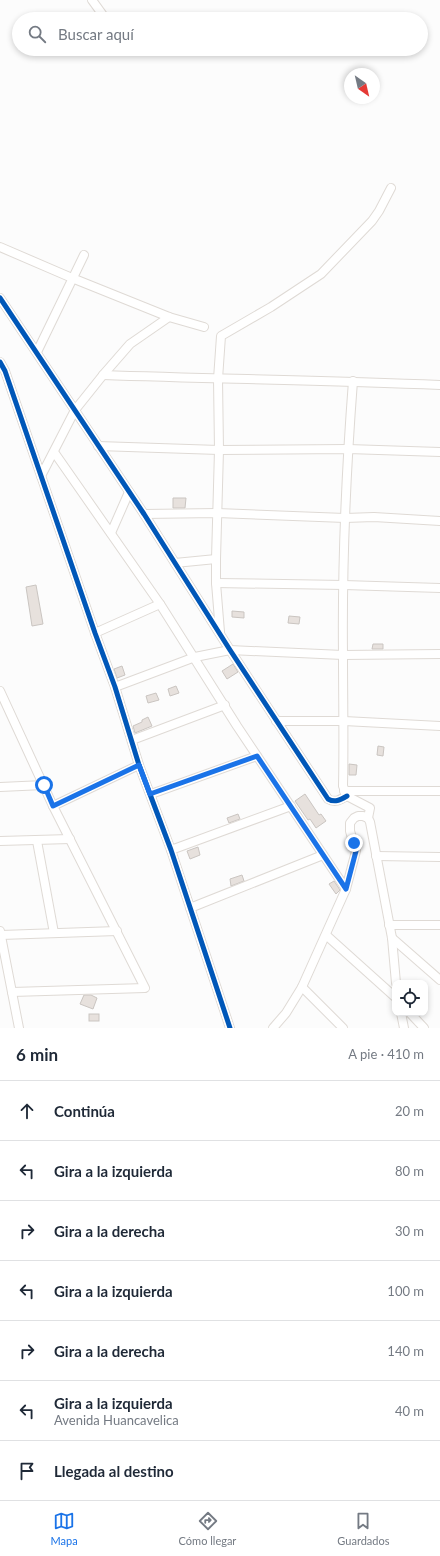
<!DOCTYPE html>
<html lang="es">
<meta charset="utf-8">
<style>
:root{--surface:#fff;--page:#f2f2f3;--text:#1f2937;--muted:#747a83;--line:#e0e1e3;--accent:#1a73e8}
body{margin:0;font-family:Lato,sans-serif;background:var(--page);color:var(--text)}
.controls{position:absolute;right:12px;bottom:12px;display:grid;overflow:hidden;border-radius:8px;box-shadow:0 2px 6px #0003}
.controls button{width:36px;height:36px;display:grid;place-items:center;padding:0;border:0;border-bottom:1px solid var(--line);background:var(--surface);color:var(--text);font:20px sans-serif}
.compass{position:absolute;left:344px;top:68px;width:36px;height:36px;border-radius:50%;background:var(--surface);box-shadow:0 2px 6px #0003;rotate:146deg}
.stop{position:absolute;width:12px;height:12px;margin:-9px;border:3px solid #1a73e8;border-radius:50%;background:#fff}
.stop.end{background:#1a73e8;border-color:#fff;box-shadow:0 1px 4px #0008}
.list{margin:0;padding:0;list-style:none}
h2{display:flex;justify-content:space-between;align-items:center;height:52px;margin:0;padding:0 16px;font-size:17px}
h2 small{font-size:13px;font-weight:400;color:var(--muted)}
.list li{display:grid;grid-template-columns:26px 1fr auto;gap:12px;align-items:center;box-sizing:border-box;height:60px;padding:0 16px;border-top:1px solid var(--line)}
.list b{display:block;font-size:15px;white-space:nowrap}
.list p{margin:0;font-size:13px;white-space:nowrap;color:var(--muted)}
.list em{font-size:13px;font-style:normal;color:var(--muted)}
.icon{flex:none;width:22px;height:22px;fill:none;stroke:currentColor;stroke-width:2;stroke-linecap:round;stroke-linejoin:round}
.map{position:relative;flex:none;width:440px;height:1028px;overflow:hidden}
.search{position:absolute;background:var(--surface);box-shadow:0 2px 6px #0003;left:12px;right:12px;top:12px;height:44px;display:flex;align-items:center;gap:10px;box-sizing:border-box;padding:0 14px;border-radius:22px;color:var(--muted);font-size:15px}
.sheet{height:472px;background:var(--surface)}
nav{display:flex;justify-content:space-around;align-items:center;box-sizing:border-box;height:56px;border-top:1px solid var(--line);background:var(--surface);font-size:11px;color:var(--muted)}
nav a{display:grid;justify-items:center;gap:2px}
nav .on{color:var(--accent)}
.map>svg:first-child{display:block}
.building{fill:#e7e1dd;stroke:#cac5c1}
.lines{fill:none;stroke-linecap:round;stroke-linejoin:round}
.street-casing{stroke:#dfdad5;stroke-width:10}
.street{stroke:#fff;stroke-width:8}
.cycleway-casing{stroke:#fff;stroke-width:8}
.cycleway{stroke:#0057b8;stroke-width:5}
.route{stroke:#1a73e8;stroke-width:5}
</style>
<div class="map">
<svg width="440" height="1028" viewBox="0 0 440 1028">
<rect width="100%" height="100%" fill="#fcfcfc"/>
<g class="building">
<polygon points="173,498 186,498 185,508 173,508"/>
<polygon points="36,585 43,624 32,626 26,587"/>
<polygon points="232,611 244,612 244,618 232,617"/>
<polygon points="289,616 300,617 299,624 288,623"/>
<polygon points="373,644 383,644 383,649 372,649"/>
<polygon points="233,664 238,672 227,679 222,671"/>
<polygon points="122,666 125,675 117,678 114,669"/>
<polygon points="176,686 179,693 170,696 168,689"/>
<polygon points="156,693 159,700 148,703 146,696"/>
<polygon points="148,717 152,726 135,733 133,726 142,722 142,720"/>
<polygon points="378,746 384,747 383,756 377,755"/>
<polygon points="349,764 357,765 356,775 349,775"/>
<polygon points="305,794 319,815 321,814 326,821 316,828 310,819 308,820 295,801"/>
<polygon points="238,814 240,819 229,823 227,818"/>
<polygon points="198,847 200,855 190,859 187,851"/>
<polygon points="242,875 244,881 231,886 230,879"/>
<polygon points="334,881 340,890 336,894 329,884"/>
<polygon points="84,995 91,995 97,998 93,1009 80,1004"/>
<rect x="89" y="1014" width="10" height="7"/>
</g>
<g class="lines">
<defs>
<g id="street">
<polyline points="92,0 105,18"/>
<polyline points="0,247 72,278 169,317 204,327"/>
<path d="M0,298L144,514L230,650L328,799C335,803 340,800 347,796"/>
<polyline points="37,352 84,255"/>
<polyline points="0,362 5,371 95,633 115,687 139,765 171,850 230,1028"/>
<path d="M103,375C215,379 328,380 440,385"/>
<path d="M353,381C346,472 342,564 343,655C343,699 344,742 343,786L347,796L370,808L368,818"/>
<polyline points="98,446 219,450 348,449 440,452"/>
<polyline points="54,452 160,604 237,726 346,889"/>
<polyline points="41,476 75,410 103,375 130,344 169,317"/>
<polyline points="144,514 217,513 345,518 374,517 440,521"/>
<polyline points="111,533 129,492"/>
<polyline points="175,563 216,559"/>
<polyline points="216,583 344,585 440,588"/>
<polyline points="220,632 216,583 216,559 219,450 218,379 221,336 271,307 321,274 372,221 379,211 391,188"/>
<polyline points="95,633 160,604"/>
<polyline points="115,687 195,657 230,650 343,655 440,654"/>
<polyline points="0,691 53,806 145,988 12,992"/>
<polyline points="276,721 344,721 440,726"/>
<polyline points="132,740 225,705"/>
<polyline points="0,787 44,785"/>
<polyline points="344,791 440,791"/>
<polyline points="151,794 257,756"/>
<polyline points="53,806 139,765"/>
<polyline points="0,841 70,839"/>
<polyline points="37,841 54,933"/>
<polyline points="171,850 291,806"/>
<polyline points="376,856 440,857"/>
<polyline points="190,908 323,855"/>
<polyline points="389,925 440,925"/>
<polyline points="0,931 19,1028"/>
<polyline points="1,935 117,931"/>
<polyline points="326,935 395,997"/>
<polyline points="392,938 440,980"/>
<polyline points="302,987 343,1028"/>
<polyline points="401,1013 404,1028"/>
<polyline points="410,1013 424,1028"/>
<polyline points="273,1028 286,1013 302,987 346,889 356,851 350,831 350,823 354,818 358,816 363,816 368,818 370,822 392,938 396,983"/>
</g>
</defs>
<use href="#street" class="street-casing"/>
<use href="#street" class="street"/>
<defs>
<g id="cycleway">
<path d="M0,298L144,514L230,650L328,799C335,803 340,800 347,796"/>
<polyline points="0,362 5,371 95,633 115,687 139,765 171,850 230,1028"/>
</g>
</defs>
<use href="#cycleway" class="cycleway-casing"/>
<use href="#cycleway" class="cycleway"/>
</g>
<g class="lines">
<polyline class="route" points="44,785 53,806 139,765 150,794 257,756 346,889 356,851 354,843"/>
</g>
</svg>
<div class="controls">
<button><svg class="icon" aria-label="locate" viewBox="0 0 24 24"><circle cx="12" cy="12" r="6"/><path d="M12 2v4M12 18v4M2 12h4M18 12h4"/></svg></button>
</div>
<svg class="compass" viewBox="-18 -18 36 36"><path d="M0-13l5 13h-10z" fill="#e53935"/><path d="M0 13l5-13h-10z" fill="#747a83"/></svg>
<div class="stop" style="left:44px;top:785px"></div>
<div class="stop end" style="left:354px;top:843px"></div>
<div class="search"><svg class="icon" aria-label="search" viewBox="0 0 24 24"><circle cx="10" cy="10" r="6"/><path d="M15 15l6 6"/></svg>Buscar aquí</div>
</div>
<section class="sheet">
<h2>6 min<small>A pie · 410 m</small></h2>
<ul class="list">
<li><svg class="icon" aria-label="ahead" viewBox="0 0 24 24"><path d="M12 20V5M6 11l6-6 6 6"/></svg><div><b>Continúa</b></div><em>20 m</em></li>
<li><svg class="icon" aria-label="left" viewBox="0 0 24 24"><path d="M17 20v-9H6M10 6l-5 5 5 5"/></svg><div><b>Gira a la izquierda</b></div><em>80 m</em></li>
<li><svg class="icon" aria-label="right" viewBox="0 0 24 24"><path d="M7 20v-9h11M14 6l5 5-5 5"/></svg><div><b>Gira a la derecha</b></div><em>30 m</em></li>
<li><svg class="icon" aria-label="left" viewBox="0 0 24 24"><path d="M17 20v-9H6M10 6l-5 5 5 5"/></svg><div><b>Gira a la izquierda</b></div><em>100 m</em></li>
<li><svg class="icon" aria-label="right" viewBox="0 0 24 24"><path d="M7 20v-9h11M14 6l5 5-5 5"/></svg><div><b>Gira a la derecha</b></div><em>140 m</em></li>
<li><svg class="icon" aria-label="left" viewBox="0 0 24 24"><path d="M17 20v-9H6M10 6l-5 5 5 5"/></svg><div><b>Gira a la izquierda</b><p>Avenida Huancavelica</p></div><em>40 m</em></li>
<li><svg class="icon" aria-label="arrive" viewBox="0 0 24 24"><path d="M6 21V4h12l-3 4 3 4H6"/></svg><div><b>Llegada al destino</b></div></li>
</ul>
</section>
<nav>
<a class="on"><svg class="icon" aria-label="map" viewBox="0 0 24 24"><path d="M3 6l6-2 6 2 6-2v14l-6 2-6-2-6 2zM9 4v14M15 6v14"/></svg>Mapa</a>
<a><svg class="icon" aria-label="directions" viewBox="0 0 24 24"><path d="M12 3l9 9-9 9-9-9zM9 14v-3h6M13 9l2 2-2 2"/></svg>Cómo llegar</a>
<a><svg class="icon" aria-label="saved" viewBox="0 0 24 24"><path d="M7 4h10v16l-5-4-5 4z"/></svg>Guardados</a>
</nav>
